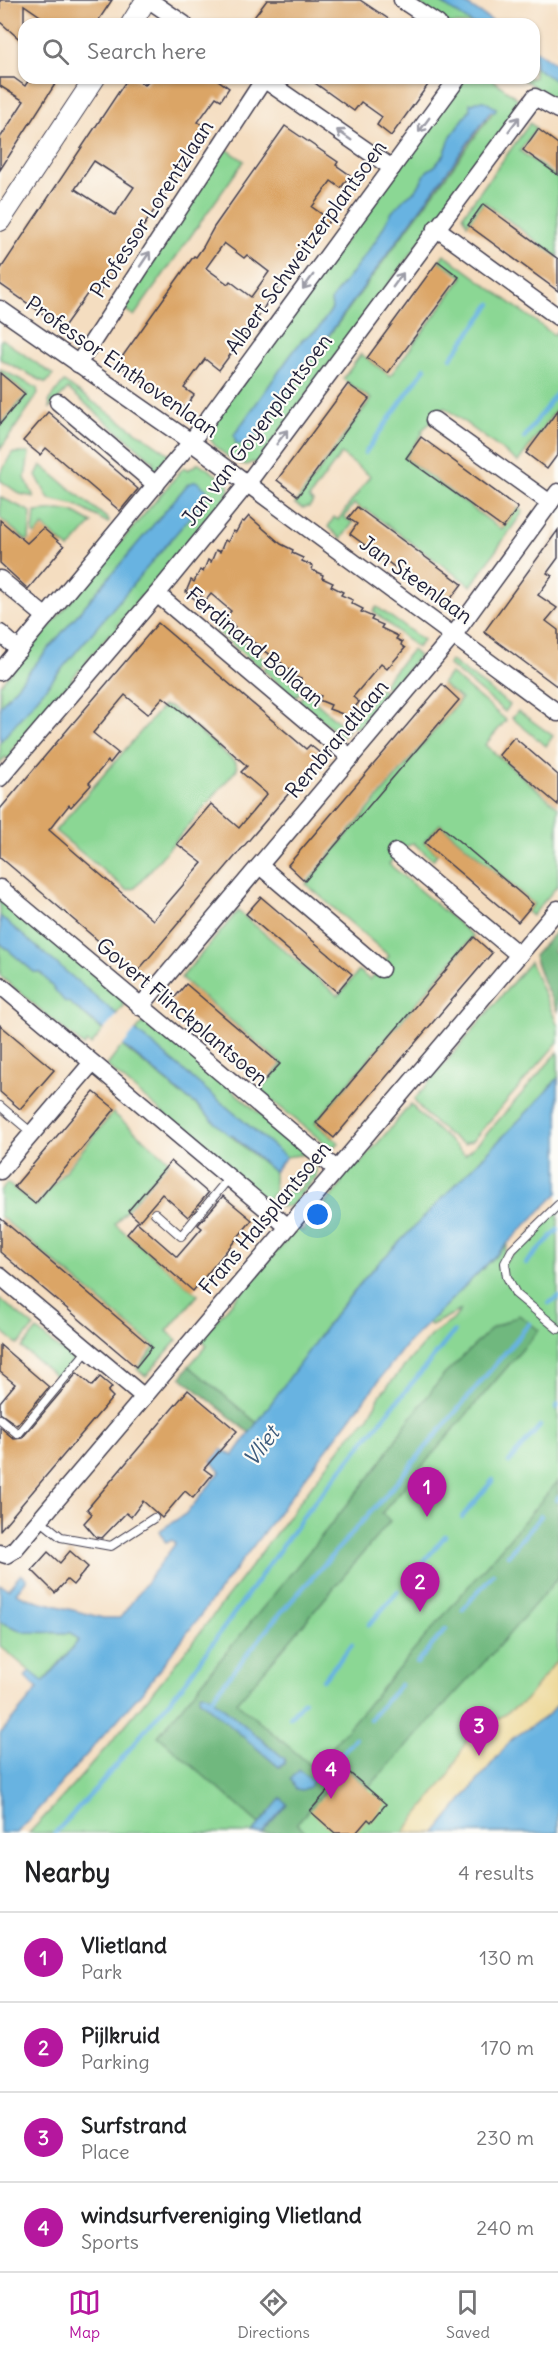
<!DOCTYPE html>
<html lang="en">
<head>
<meta charset="utf-8">
<style>
  :root { --surface:#fff; --page:#f2f2f2; --text:#202124; --muted:#757577; --line:#e0e0e0; --accent:#b5179e }
  body { margin:0; font-family:Delius,sans-serif; background:var(--page); color:var(--text) }
  .you { position:absolute; left:318px; top:1215px; width:21px; height:21px; margin:-15px; border:4px solid #fff; border-radius:50%; background:#1a73e8; box-shadow:0 0 0 9px #1a73e833 }
  .badge { display:grid; place-items:center; width:39px; height:39px; border-radius:50%; background:var(--accent); color:#fff; font-size:20px; font-weight:700 }
  .pin { position:absolute; translate:-50% -50px; filter:drop-shadow(0 2px 3px #0008) }
  .pin::after { content:''; position:absolute; top:32px; width:21px; height:18px; background:inherit; clip-path:polygon(0 0,100% 0,50% 100%) }
  .list { margin:0; padding:0; list-style:none }
  h2 { display:flex; justify-content:space-between; align-items:center; height:78px; margin:0; padding:0 24px; font-size:26px }
  h2 small { font-size:20px; font-weight:400; color:var(--muted) }
  .list li { display:grid; grid-template-columns:39px 1fr auto; gap:18px; align-items:center; box-sizing:border-box; height:90px; padding:0 24px; border-top:2px solid var(--line) }
  .list b { display:block; font-size:22px; white-space:nowrap }
  .list p { margin:0; font-size:20px; white-space:nowrap; color:var(--muted) }
  .list em { font-size:20px; font-style:normal; color:var(--muted) }
  .icon { flex:none; width:33px; height:33px; fill:none; stroke:currentColor; stroke-width:2; stroke-linecap:round; stroke-linejoin:round }
  .map { position:relative; flex:none; width:558px; height:1833px; overflow:hidden }
  .search { position:absolute; background:var(--surface); box-shadow:0 2px 4px #0004; left:18px; right:18px; top:18px; height:66px; display:flex; align-items:center; gap:15px; box-sizing:border-box; padding:0 21px; border-radius:18px; color:var(--muted); font-size:22px }
  .sheet { height:438px; background:var(--surface) }
  nav { display:flex; justify-content:space-around; align-items:center; box-sizing:border-box; height:84px; border-top:2px solid var(--line); background:var(--surface); font-size:16px; color:var(--muted) }
  nav a { display:grid; justify-items:center; gap:3px }
  nav .on { color:var(--accent) }
  .map>svg:first-child { display:block }
  .green { fill:#8bd794; stroke:#567c68; stroke-width:1.5; fill-rule:evenodd }
  .forest { fill:#70b87e; stroke:#496d5c; stroke-width:1.5; fill-rule:evenodd }
  .sand { fill:#eeda9e; stroke:#887e6c; stroke-width:1.5 }
  .water { fill:#68b3e1; stroke:#456a8e; stroke-width:1.5 }
  .pier { fill:#f4ddc0 }
  .lines { fill:none; stroke-linecap:round; stroke-linejoin:round }
  .stream { stroke:#68b3e1; stroke-width:4.5 }
  .building { fill:#dba566; fill-rule:evenodd }
  .service-casing { stroke:#423e4f; stroke-width:10 }
  .minor-casing { stroke:#423e4f; stroke-width:19 }
  .tertiary-casing { stroke:#423e4f; stroke-width:22 }
  .service { stroke:#fff; stroke-width:8 }
  .minor { stroke:#fff; stroke-width:16 }
  .tertiary { stroke:#fff; stroke-width:20 }
  .oneway { stroke:#9c9ca7 }
  .labels { text-anchor:middle; stroke-width:4.5; stroke-linejoin:round; paint-order:stroke }
  .street-label { font-size:21px; fill:#22223b; stroke:#fdfcf7 }
  .water-label { font-size:22px; font-style:italic; fill:#3e5c7d; stroke:#fdfcf7 }
</style>
</head>
<body>
<div class="map">
<svg width="558" height="1833" viewBox="0 0 558 1833">
  <rect width="100%" height="100%" fill="#fdfcf7"/>
  <filter id="ink" filterUnits="userSpaceOnUse"><feTurbulence type="fractalNoise" baseFrequency=".0167" numOctaves="2"/><feDisplacementMap in="SourceGraphic" scale="12" xChannelSelector="R" yChannelSelector="G"/><feConvolveMatrix kernelMatrix="1 2 1 2 8 2 1 2 1" color-interpolation-filters="sRGB"/></filter>
  <filter id="wash" filterUnits="userSpaceOnUse"><feTurbulence type="fractalNoise" baseFrequency=".008" numOctaves="4" result="noise"/><feDisplacementMap in="SourceGraphic" scale="24" xChannelSelector="R" yChannelSelector="G"/><feGaussianBlur stdDeviation="1.35" result="paint"/><feColorMatrix in="noise" values="0 0 0 0 0 0 0 0 0 0 0 0 0 0 0 0 0 1.4 0 .05"/><feComposite in="paint" operator="in"/></filter>
  <g filter="url(#wash)">
    <rect width="100%" height="100%" fill="#f4ddc0"/>
    <g class="green">
      <polygon points="413,0 437,0 473,24 449,24"/>
      <polygon points="534,66 558,83 558,102 521,78 534,78"/>
      <path d="M465,78H490L518,99L513,107L517,110L256,464L253,462L247,465C236,464 211,447 209,435L211,432L207,429ZM496,108L254,438L247,445L236,444L234,435L290,356L303,339L317,330L332,309L331,300L375,242L405,198L417,189L427,171L435,166L444,155L451,136L470,110Z"/>
      <polygon points="530,123 536,128 520,151 558,178 558,257 484,202 467,224 463,215"/>
      <polygon points="225,148 244,161 134,316 123,308"/>
      <polygon points="444,254 554,335 558,330 558,407 518,462 444,407 437,417 421,431 423,433 405,458 502,530 518,508 523,512 471,586 365,509 363,510 354,504 344,517 353,523 341,539 328,527 334,517 338,520 370,476 341,454 309,498 313,502 309,507 302,508 295,504 371,399 343,379 361,354 390,376 463,277 439,261"/>
      <polygon points="2,339 53,375 46,383 0,359 0,342"/>
      <polygon points="0,369 37,388 38,394 0,450 0,426 27,394 0,372"/>
      <polygon points="64,382 169,454 152,474 147,472 154,462 68,389 50,408 49,400"/>
      <polygon points="12,453 29,453 25,478 34,497 20,494 0,480 0,474"/>
      <polygon points="199,463 228,483 229,491 226,496 229,500 213,519 209,516 200,527 204,530 196,539 192,536 183,547 187,550 179,559 175,556 166,567 170,570 162,580 158,577 149,588 153,591 146,599 142,596 132,607 136,610 130,618 126,615 117,626 121,629 114,636 110,633 101,644 105,648 99,654 95,651 86,662 90,666 84,672 80,669 71,680 75,684 69,690 65,687 56,698 60,701 54,708 50,705 41,716 44,719 39,725 35,722 26,733 30,737 24,743 20,740 11,751 15,754 10,760 5,757 0,764 0,742 205,499 188,484 0,706 0,685 184,467 188,470"/>
      <polygon points="41,465 109,520 108,523 76,505 49,499 36,475"/>
      <polygon points="0,497 31,512 29,539 27,541 0,518"/>
      <polygon points="59,510 73,512 92,523 69,549 43,526 36,535 33,533 35,512"/>
      <polygon points="377,607 423,640 417,648 373,611"/>
      <polygon points="221,622 265,660 259,667 215,630"/>
      <polygon points="412,650 419,656 390,690 383,684"/>
      <polygon points="450,660 510,705 505,712 448,664"/>
      <polygon points="269,663 302,690 295,698 263,670"/>
      <polygon points="450,673 506,720 485,745 558,807 558,885 532,916 527,912 534,904 440,824 424,842 437,854 433,860 413,843 402,849 389,864 473,936 315,1123 339,1143 331,1148 260,1091 282,1064 181,978 238,911 338,996 359,971 370,980 389,956 306,884 461,699 442,684"/>
      <polygon points="380,688 387,694 359,727 351,727 349,725"/>
      <polygon points="305,693 348,730 342,737 299,701"/>
      <polygon points="163,706 171,707 236,763 237,769 135,888 127,890 55,831"/>
      <polygon points="518,711 553,736 546,746 512,718"/>
      <polygon points="0,892 125,998 122,1003 124,1006 116,1014 0,916"/>
      <polygon points="0,943 34,972 40,972 70,1003 103,1031 91,1045 87,1042 84,1046 0,976"/>
      <path d="M530,962L558,1026V1042L472,1141L464,1144C446,1135 426,1117 414,1100Z"/>
      <polygon points="150,1020 307,1154 286,1157 136,1031 143,1022 147,1024"/>
      <path d="M122,1046C140,1061 159,1074 175,1090C181,1096 191,1099 197,1106C221,1129 248,1150 274,1172V1192L267,1201L107,1066Z"/>
      <polygon points="558,1052 558,1078 534,1105 369,1273 333,1317 258,1424 189,1366 207,1345 201,1338 297,1228 302,1231 342,1184 338,1180 353,1161 359,1165 411,1104 417,1112 465,1155 483,1138"/>
      <polygon points="113,1113 169,1160 115,1224 198,1295 167,1331 177,1340 146,1376 137,1369 155,1347 0,1216 0,1191 7,1183 36,1206"/>
      <polygon points="307,1159 316,1169 316,1177 291,1206 280,1207 278,1205 284,1198 280,1194 281,1192 297,1191 308,1178"/>
      <path d="M558,1208V1833H29C148,1709 247,1570 351,1434L369,1417L381,1394L431,1335L453,1320L461,1310L431,1325L428,1322L508,1244L501,1266Z"/>
      <polygon points="0,1299 34,1327 18,1345 0,1329"/>
      <polygon points="37,1330 61,1351 63,1349 76,1359 59,1379 22,1348"/>
      <polygon points="0,1622 25,1632 71,1633 79,1640 43,1682 0,1646"/>
    </g>
    <g class="forest">
      <polygon points="558,929 558,944 553,951 558,955 558,1013 544,984 534,956"/>
      <path d="M519,1315L539,1330L382,1513L390,1521L237,1703L314,1768L558,1481V1578L490,1656L368,1788L344,1766L328,1784L329,1787L297,1823L307,1833H262L286,1804L282,1799L259,1824L158,1736L377,1468L406,1424L443,1376L492,1328ZM208,1695L285,1759L284,1764L279,1767L199,1699Z"/>
      <polygon points="189,1366 258,1424 251,1434 181,1377"/>
    </g>
    <polygon class="sand" points="558,1659 558,1704 548,1715 512,1739 435,1833 403,1833 449,1775 468,1738 525,1701"/>
    <g class="water">
      <polygon points="437,0 460,0 497,24 473,24"/>
      <polygon points="534,49 558,66 558,83 534,66"/>
      <polygon points="476,101 484,101 496,108 495,112 491,111 254,438 247,445 236,444 234,435 290,356 303,339 317,330 332,309 331,300 375,242 392,212 405,198 417,189 427,171 435,166 444,155 451,136 470,110 470,103 473,104"/>
      <polygon points="196,481 207,490 205,499 0,742 0,706 188,484"/>
      <path d="M0,916L286,1157L274,1172L233,1136L229,1135C218,1126 208,1116 198,1106C190,1098 178,1094 172,1085L70,1003L65,1002L40,972H34L0,943Z"/>
      <polygon points="558,1078 558,1193 405,1346 143,1691 17,1833 0,1833 0,1734 38,1689 25,1677 30,1671 44,1682 79,1640 71,1633 25,1632 0,1622 0,1585 8,1589 21,1574 27,1579 16,1593 27,1598 103,1618 120,1618 175,1544 172,1540 166,1543 159,1531 187,1513 220,1472 211,1461 221,1449 233,1456 333,1317 369,1273 534,1105"/>
      <polygon points="202,1693 208,1695 285,1759 284,1764 279,1767 199,1699 200,1694"/>
      <polygon points="558,1704 558,1833 435,1833 512,1739 548,1715"/>
      <polygon points="299,1770 313,1781 310,1787 302,1790 296,1789 291,1779"/>
      <polygon points="281,1798 287,1804 262,1833 252,1833"/>
    </g>
    <polygon class="pier" points="119,1013 137,1028 120,1049 101,1033"/>
    <g class="lines">
      <g class="stream">
        <polyline points="451,358 491,304"/>
        <polyline points="524,438 558,391"/>
        <polyline points="365,453 425,368"/>
        <polyline points="526,1263 558,1230"/>
        <polyline points="549,1303 558,1297"/>
        <polyline points="556,1408 558,1405"/>
        <polyline points="509,1462 540,1426"/>
        <polyline points="556,1500 558,1497"/>
        <polyline points="462,1517 493,1480"/>
        <polyline points="508,1555 541,1516"/>
        <polyline points="416,1571 445,1536"/>
        <polyline points="463,1609 493,1574"/>
        <polyline points="369,1625 398,1591"/>
        <polyline points="417,1663 446,1629"/>
        <polyline points="323,1680 352,1645"/>
        <polyline points="212,1698 277,1617 386,1495 529,1324"/>
        <polyline points="290,1717 304,1701"/>
        <polyline points="370,1719 400,1685"/>
        <polyline points="341,1755 355,1738"/>
        <polyline points="55,1833 97,1788 182,1686 308,1510 454,1332"/>
      </g>
    </g>
    <g id="blocks">
      <g class="building">
        <polygon points="0,0 112,0 96,24 52,24 24,5 24,43 0,22"/>
        <polygon points="267,0 360,0 396,24 249,24"/>
        <polygon points="0,78 14,78 25,86 30,78 59,78 0,170 0,138 24,101 0,86"/>
        <path d="M128,78H134L145,85L150,78H215L229,88L221,100L216,97L198,122L208,129L98,295L90,290L63,328L0,284V270ZM94,161L134,187L115,215L75,189Z"/>
        <polygon points="308,78 433,78 391,136 377,125 382,117 361,102 354,111"/>
        <path d="M285,126L338,162L336,165L350,175L341,188L331,181L312,207L330,220L288,277L272,294L261,313L219,370L205,359L184,388L194,395L185,408L171,398L169,401L117,364L188,264L194,256L196,257L203,247L214,227ZM224,243L244,258L247,255L269,272L251,297L230,281L228,284L206,268Z"/>
        <polygon points="538,129 558,144 558,175 523,150"/>
        <polygon points="483,204 558,259 558,291 468,225"/>
        <polygon points="438,261 459,277 388,373 367,358"/>
        <polygon points="0,373 25,394 0,424"/>
        <polygon points="348,384 369,399 298,496 277,480"/>
        <polygon points="558,410 558,454 547,469 526,453"/>
        <polygon points="48,412 138,489 120,511 46,448 40,455 23,441"/>
        <polygon points="421,437 518,508 503,528 406,458"/>
        <polygon points="357,507 462,584 446,605 350,534 357,524 348,518"/>
        <polygon points="249,516 281,544 293,550 292,553 303,558 302,561 313,566 312,570 323,575 322,578 333,583 331,586 343,592 341,595 353,600 351,603 363,609 361,612 373,617 371,620 383,625 381,628 398,636 396,639 402,642 401,645 405,648 387,669 381,664 353,697 359,702 348,716 329,709 331,705 319,700 321,696 309,692 311,688 299,683 301,679 290,675 292,671 280,666 282,663 270,658 271,655 260,649 261,646 250,641 251,638 233,629 235,627 226,617 231,611 211,594 206,600 201,596 197,601 186,592 191,580 194,582 200,570 203,572 208,560 211,562 216,550 220,552 225,540 228,542 233,531 236,532 242,521 244,522"/>
        <polygon points="0,520 27,543 43,528 64,546 28,589 0,563"/>
        <polygon points="558,530 558,558 547,573 552,576 538,595 557,608 546,621 558,630 558,687 484,632"/>
        <path d="M158,623L306,749L310,745L320,753L316,757L318,759L136,973L0,857V809ZM125,695L148,714L163,697L188,716L189,715L247,766L241,772L267,794L239,828L211,804L177,844L202,863L153,920L49,830L69,805L71,807L91,785L89,783L108,761L110,763L118,753L93,733Z"/>
        <polygon points="442,684 459,700 305,881 288,865"/>
        <polygon points="514,737 558,775 558,805 499,755"/>
        <polygon points="440,825 533,904 518,922 425,843"/>
        <polygon points="261,897 352,974 337,992 246,914"/>
        <polygon points="474,937 492,953 334,1138 316,1123"/>
        <polygon points="186,984 280,1064 264,1081 171,1002"/>
        <polygon points="0,1025 54,1070 20,1109 0,1092"/>
        <polygon points="94,1092 115,1109 35,1204 14,1187"/>
        <polygon points="171,1161 208,1193 188,1217 162,1194 139,1221 128,1211"/>
        <polygon points="223,1196 252,1220 193,1291 127,1234 137,1222 177,1257 202,1228 198,1225"/>
        <polygon points="0,1218 152,1347 136,1367 0,1252"/>
        <polygon points="0,1345 49,1387 17,1425 0,1413 0,1402 15,1384 0,1372"/>
        <polygon points="77,1373 92,1386 100,1377 112,1387 108,1392 113,1397 0,1530 0,1427 14,1439 22,1438"/>
        <polygon points="188,1390 237,1431 204,1469 212,1475 193,1498 185,1491 162,1518 143,1501 131,1517 126,1513 102,1538 96,1537 84,1523 92,1514 87,1509"/>
        <polygon points="70,1551 88,1567 73,1585 67,1580 55,1593 32,1570 48,1552 60,1563"/>
        <polygon points="344,1768 386,1804 371,1822 368,1819 356,1833 335,1833 310,1811 331,1787 329,1785"/>
      </g>
    </g>
  </g>
  <g filter="url(#ink)">
    <use href="#blocks" fill-opacity="0" stroke="#423e4f" stroke-width="1.5"/>
    <g class="lines">
      <g class="service-casing">
        <g id="service">
          <polyline points="0,1106 32,1133"/>
          <polyline points="558,1205 512,1250 505,1263 507,1277 516,1294 558,1329"/>
          <polyline points="155,1213 181,1236 229,1178"/>
          <polyline points="0,1419 18,1434 88,1350"/>
          <polyline points="40,1520 61,1537 111,1546 154,1518"/>
        </g>
      </g>
      <g class="minor-casing">
        <g id="minor">
          <polyline points="149,0 184,24"/>
          <polyline points="402,0 438,24"/>
          <polyline points="262,78 392,168"/>
          <polyline points="436,228 558,317"/>
          <polyline points="0,309 191,442 558,713"/>
          <polyline points="78,364 264,79"/>
          <polyline points="58,402 156,485"/>
          <polyline points="434,420 550,503"/>
          <polyline points="0,579 46,617"/>
          <polyline points="157,594 351,758"/>
          <polyline points="0,633 19,650"/>
          <polyline points="0,672 191,442 458,78"/>
          <polyline points="0,778 157,594 247,484 535,97 558,110"/>
          <polyline points="396,852 519,955"/>
          <polyline points="260,866 381,969"/>
          <polyline points="0,888 336,1169"/>
          <polyline points="0,985 288,1227"/>
          <polyline points="140,1007 453,636 558,492"/>
          <polyline points="0,1171 91,1064"/>
          <polyline points="0,1276 144,1397"/>
          <polyline points="0,1553 6,1555 14,1550 558,909"/>
        </g>
      </g>
      <g class="tertiary-casing">
        <g id="tertiary">
          <polyline points="131,24 146,0"/>
          <polyline points="0,221 95,78"/>
        </g>
      </g>
      <use href="#service" class="service"/>
      <use href="#minor" class="minor"/>
      <use href="#tertiary" class="tertiary"/>
    </g>
    <defs><path id="oneway-shaft" d="M-6 0H5M1.5-3L5.5 0L1.5 3" fill="none" stroke-width="1.6" stroke-linecap="round" stroke-linejoin="round" transform="scale(1.5)"/></defs>
    <g class="oneway">
      <use href="#oneway-shaft" transform="translate(514 124) rotate(-53)"/>
      <use href="#oneway-shaft" transform="translate(424 125) rotate(126)"/>
      <use href="#oneway-shaft" transform="translate(344 135) rotate(-145)"/>
      <use href="#oneway-shaft" transform="translate(145 259) rotate(-56)"/>
      <use href="#oneway-shaft" transform="translate(398 280) rotate(-54)"/>
      <use href="#oneway-shaft" transform="translate(308 282) rotate(126)"/>
      <use href="#oneway-shaft" transform="translate(282 437) rotate(-53)"/>
    </g>
  </g>
  <g class="labels">
    <g class="street-label">
      <text transform="translate(152 209) rotate(-57)" y="7">Professor Lorentzlaan</text>
      <text transform="translate(306 247) rotate(-54)" y="7">Albert Schweitzerplantsoen</text>
      <text transform="translate(122 367) rotate(35)" y="7">Professor Einthovenlaan</text>
      <text transform="translate(257 430) rotate(-53)" y="7">Jan van Goyenplantsoen</text>
      <text transform="translate(416 580) rotate(36)" y="7">Jan Steenlaan</text>
      <text transform="translate(255 647) rotate(40)" y="7">Ferdinand Bollaan</text>
      <text transform="translate(337 739) rotate(-50)" y="7">Rembrandtlaan</text>
      <text transform="translate(182 1012) rotate(40)" y="7">Govert Flinckplantsoen</text>
      <text transform="translate(265 1218) rotate(-50)" y="7">Frans Halsplantsoen</text>
    </g>
    <g class="water-label">
      <text transform="translate(261 1446) rotate(-53)" y="8">Vliet</text>
    </g>
  </g>
</svg>
<div class="you"></div>
<div class="pin badge" style="left:427px;top:1517px">1</div>
<div class="pin badge" style="left:420px;top:1612px">2</div>
<div class="pin badge" style="left:479px;top:1756px">3</div>
<div class="pin badge" style="left:331px;top:1799px">4</div>
<div class="search"><svg class="icon" aria-label="search" viewBox="0 0 24 24"><circle cx="10" cy="10" r="6"/><path d="M15 15l6 6"/></svg>Search here</div>
</div>
<section class="sheet">
<h2>Nearby<small>4 results</small></h2>
<ul class="list">
<li><span class="badge">1</span><div><b>Vlietland</b><p>Park</p></div><em>130 m</em></li>
<li><span class="badge">2</span><div><b>Pijlkruid</b><p>Parking</p></div><em>170 m</em></li>
<li><span class="badge">3</span><div><b>Surfstrand</b><p>Place</p></div><em>230 m</em></li>
<li><span class="badge">4</span><div><b>windsurfvereniging Vlietland</b><p>Sports</p></div><em>240 m</em></li>
</ul>
</section>
<nav>
<a class="on"><svg class="icon" aria-label="map" viewBox="0 0 24 24"><path d="M3 6l6-2 6 2 6-2v14l-6 2-6-2-6 2zM9 4v14M15 6v14"/></svg>Map</a>
<a><svg class="icon" aria-label="directions" viewBox="0 0 24 24"><path d="M12 3l9 9-9 9-9-9zM9 14v-3h6M13 9l2 2-2 2"/></svg>Directions</a>
<a><svg class="icon" aria-label="saved" viewBox="0 0 24 24"><path d="M7 4h10v16l-5-4-5 4z"/></svg>Saved</a>
</nav>
</body>
</html>
